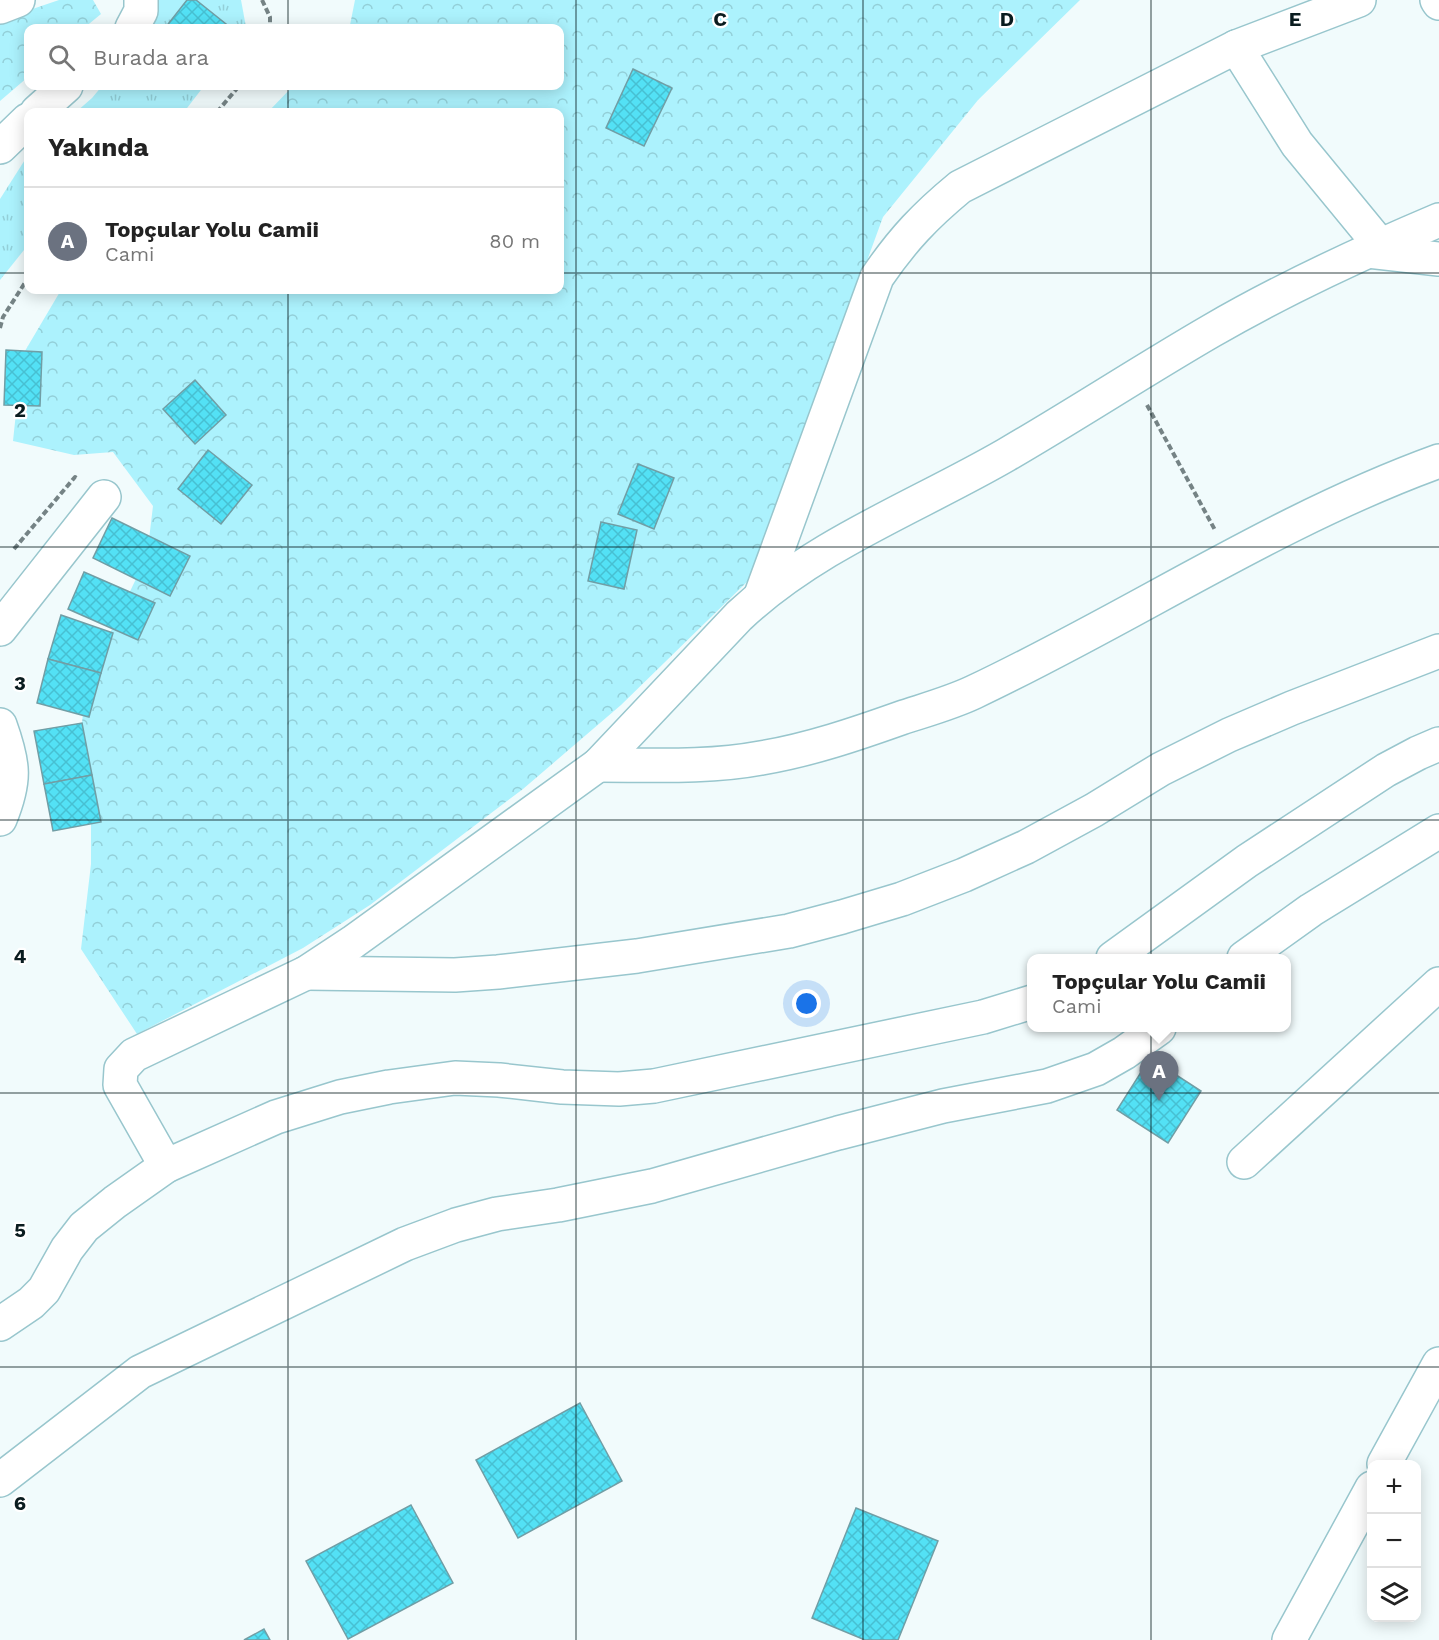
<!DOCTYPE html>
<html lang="tr">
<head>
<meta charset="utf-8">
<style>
  :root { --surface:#fff; --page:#f2f2f2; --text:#222; --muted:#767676; --line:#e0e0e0; --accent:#7c3aed }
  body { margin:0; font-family:"Work Sans",sans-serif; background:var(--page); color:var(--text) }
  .controls { position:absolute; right:18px; bottom:18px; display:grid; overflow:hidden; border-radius:12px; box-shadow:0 3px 15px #0003 }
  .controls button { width:54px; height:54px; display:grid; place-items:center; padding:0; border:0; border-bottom:2px solid var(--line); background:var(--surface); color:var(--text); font:30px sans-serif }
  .you { position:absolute; left:807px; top:1004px; width:21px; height:21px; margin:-15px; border:4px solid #fff; border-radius:50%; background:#1a73e8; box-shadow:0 0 0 9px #1a73e833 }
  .badge { display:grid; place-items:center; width:39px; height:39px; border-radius:50%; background:var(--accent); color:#fff; font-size:20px; font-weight:700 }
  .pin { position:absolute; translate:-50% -50px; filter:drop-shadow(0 2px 3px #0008) }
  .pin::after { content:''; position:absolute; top:32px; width:21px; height:18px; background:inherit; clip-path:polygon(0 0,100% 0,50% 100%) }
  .popup { position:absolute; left:1027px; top:954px; width:264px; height:78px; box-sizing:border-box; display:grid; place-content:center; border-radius:12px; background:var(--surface); filter:drop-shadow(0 2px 4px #0005); font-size:20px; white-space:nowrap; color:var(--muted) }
  .popup b { font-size:22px; color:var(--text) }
  .popup::after { content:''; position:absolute; left:50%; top:100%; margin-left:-12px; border:12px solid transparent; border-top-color:var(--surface) }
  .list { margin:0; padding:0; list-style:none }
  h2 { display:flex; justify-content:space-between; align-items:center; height:78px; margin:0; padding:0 24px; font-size:26px }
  h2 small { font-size:20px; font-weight:400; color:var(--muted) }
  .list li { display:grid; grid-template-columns:39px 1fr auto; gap:18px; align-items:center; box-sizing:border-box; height:108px; padding:0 24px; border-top:2px solid var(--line) }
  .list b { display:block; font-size:22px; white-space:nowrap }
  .list p { margin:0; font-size:20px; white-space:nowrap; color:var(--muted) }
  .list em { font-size:20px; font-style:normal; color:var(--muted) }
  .icon { flex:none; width:33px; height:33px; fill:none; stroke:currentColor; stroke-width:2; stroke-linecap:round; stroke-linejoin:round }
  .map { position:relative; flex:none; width:1439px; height:1640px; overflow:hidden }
  .search { position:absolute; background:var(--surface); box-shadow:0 3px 15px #0003; left:24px; top:24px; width:540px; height:66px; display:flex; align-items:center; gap:15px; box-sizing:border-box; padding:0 21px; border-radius:12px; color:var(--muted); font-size:22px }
  .panel { position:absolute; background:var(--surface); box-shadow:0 3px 15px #0003; left:24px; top:108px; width:540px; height:186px; border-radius:12px }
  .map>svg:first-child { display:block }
  .grass { fill:url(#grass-tufts) }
  .forest { fill:url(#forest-crowns) }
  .building { fill:url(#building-cross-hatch); stroke:#719ea5; stroke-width:1.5 }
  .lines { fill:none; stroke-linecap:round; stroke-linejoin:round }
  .street-casing { stroke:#98c6cd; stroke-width:36 }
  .secondary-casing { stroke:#98c6cd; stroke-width:36 }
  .path { stroke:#758385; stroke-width:4; stroke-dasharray:6 3; stroke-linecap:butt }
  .street { stroke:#fff; stroke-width:33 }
  .secondary { stroke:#fff; stroke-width:33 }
  .grid { fill:none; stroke:#0a1c1f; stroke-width:1.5; stroke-opacity:0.55 }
  .grid-label { font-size:20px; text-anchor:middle; font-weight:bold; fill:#0a1c1f; stroke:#fff; stroke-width:4.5; stroke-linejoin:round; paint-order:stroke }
</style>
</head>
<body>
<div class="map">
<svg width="1439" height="1640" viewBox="0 0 1439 1640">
  <defs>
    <pattern id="grass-tufts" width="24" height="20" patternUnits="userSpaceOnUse" patternTransform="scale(1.5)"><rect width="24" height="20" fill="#acf2fd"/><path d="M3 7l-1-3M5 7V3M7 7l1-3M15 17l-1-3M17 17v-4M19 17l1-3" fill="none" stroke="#93cfd8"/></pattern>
    <pattern id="forest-crowns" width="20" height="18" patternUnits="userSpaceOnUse" patternTransform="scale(1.5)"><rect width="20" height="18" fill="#acf2fd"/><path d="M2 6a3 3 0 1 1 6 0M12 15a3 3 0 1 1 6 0" fill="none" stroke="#93cfd8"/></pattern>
    <pattern id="building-cross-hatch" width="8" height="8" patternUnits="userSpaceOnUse" patternTransform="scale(1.5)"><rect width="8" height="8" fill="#53e1f5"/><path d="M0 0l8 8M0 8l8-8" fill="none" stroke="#47c0d2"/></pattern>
  </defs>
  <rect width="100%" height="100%" fill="#f1fbfc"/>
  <g class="grass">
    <polygon points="157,0 241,0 246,27 145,28"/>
    <polygon points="102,86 204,86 184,112 76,112 92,98"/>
    <polygon points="28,155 28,245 0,280 0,199"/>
  </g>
  <g class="forest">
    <polygon points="59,0 93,0 101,14 84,28 28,28 28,77 0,101 0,20"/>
    <polygon points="355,0 1080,0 978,100 883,217 751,578 621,705 523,789 370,905 303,948 137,1034 81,949 91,864 91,815 82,723 86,683 147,556 153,506 113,452 74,455 13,441 22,356 61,290 560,290 560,112 268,112 293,86 560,86 560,28 347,28 350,25"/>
  </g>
  <g class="building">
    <polygon points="187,0 196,0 231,28 165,28"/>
    <polygon points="633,69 672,88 644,146 606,128"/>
    <polygon points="6,350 42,352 40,406 4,405"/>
    <polygon points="195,380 226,415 195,444 163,409"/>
    <polygon points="208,450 252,485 221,524 178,489"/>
    <polygon points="638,464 674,478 654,529 618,514"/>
    <polygon points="112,518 190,556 170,596 93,558"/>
    <polygon points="601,522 637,530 624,589 588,581"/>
    <polygon points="84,572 155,603 138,640 68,609"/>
    <polygon points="61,615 113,633 101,673 48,659"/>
    <polygon points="48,659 101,673 89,717 37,703"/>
    <polygon points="82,723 92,775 44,784 34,731"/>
    <polygon points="92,775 101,822 53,831 44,784"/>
    <polygon points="1150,1058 1201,1091 1168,1143 1117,1110"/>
    <polygon points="580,1403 622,1481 518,1538 476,1460"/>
    <polygon points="411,1505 453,1583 348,1639 306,1561"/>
    <polygon points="856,1508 938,1541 898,1640 865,1640 812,1618"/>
    <polygon points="264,1629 270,1640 244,1640"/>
  </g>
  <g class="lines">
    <g class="street-casing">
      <g id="street">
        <polyline points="1359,0 1236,47 1297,144 1380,245"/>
        <polyline points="1437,0 1439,3"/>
        <polyline points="1368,251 1439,259"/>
        <path d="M761,595L877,277C903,239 925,216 960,187L1236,47"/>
        <polyline points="0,629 104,497"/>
        <path d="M0,725C14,764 16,780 0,819"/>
        <path d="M598,765C652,765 708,768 761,758C809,750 856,734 901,718C925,710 951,703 974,692C1131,618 1276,520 1439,461"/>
        <polyline points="1113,958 1247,861 1386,770 1418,753 1439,744"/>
        <polyline points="306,973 455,975 498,972 637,956 789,931 842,917 902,899 964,875 1026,847 1094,810 1161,769 1229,735 1292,708 1439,651"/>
        <polyline points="1244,1162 1439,984"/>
        <path d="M166,1166L120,1085L121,1069L134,1055L306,973L353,942L598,765L739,616C816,544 916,507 1006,455C1075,415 1142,371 1211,331C1285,288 1361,253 1439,220"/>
        <polyline points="0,1324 31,1303 44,1290 67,1249 84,1227 115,1202 166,1166 276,1117 340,1097 389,1087 455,1078 499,1080 562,1087 619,1089 654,1086 983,1017 1032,1002"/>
        <polyline points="1384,1464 1439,1364"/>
        <polyline points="1289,1640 1372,1488"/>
      </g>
    </g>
    <g class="secondary-casing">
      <g id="secondary">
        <polyline points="0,7 18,0"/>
        <polyline points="132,28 141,11 141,0"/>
        <polyline points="37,112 66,86"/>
        <polyline points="0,147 28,120"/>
        <polyline points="1244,958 1311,910 1439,831"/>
        <polyline points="0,1480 140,1372 405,1244 456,1225 497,1214 558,1205 652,1186 838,1133 943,1106 1047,1086 1096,1069 1124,1053 1159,1028"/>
      </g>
    </g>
    <g class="path">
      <polyline points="262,0 270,17 270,28"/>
      <polyline points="217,112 239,86"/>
      <polyline points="0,328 3,317 28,278"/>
      <polyline points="1147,405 1215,530"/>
      <polyline points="14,549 75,477 78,479"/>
    </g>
    <use href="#street" class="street"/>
    <use href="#secondary" class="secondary"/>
  </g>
  <path class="grid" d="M288,0V28M576,0V1640M863,0V1640M1151,0V1640M288,86V112M0,273H28M560,273H1439M288,290V1640M0,547H1439M0,820H1439M0,1093H1439M0,1367H1439"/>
  <g class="grid-label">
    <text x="720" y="26">C</text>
    <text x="1007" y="26">D</text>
    <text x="1295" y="26">E</text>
    <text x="20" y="417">2</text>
    <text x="20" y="690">3</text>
    <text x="20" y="963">4</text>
    <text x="20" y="1237">5</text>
    <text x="20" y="1510">6</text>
  </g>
</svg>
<div class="controls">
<button>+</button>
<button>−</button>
<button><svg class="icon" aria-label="layers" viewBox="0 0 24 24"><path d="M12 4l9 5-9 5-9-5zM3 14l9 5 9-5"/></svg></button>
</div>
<div class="you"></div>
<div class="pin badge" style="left:1159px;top:1101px;background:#6b7280">A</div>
<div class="popup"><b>Topçular Yolu Camii</b>Cami</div>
<div class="search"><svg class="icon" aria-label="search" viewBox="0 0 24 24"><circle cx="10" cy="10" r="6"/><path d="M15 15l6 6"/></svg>Burada ara</div>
<section class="panel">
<h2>Yakında<small></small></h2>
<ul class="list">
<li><span class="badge" style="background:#6b7280">A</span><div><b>Topçular Yolu Camii</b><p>Cami</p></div><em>80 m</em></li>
</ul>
</section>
</div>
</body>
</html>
